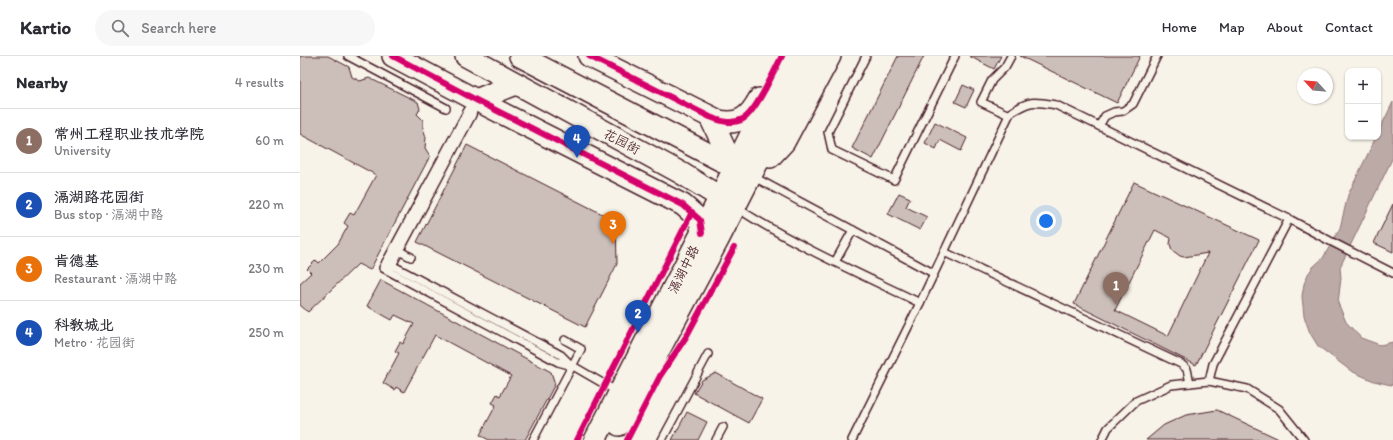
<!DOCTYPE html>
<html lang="en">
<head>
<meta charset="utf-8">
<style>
  :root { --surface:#fff; --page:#f7f7f7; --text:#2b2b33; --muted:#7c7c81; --line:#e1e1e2; --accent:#d1495b }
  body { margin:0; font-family:Itim,"LXGW WenKai TC",sans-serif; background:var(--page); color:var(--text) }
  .controls { position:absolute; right:12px; top:12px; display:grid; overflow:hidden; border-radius:8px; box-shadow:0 1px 3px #0004 }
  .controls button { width:36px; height:36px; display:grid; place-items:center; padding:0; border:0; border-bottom:1px solid var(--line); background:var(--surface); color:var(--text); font:20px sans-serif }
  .compass { position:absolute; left:997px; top:12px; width:36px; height:36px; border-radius:50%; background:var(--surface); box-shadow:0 1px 3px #0004; rotate:296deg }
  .you { position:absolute; left:746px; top:165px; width:14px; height:14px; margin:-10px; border:3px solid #fff; border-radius:50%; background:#1a73e8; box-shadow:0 0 0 6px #1a73e833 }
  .badge { display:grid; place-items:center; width:26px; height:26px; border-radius:50%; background:var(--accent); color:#fff; font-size:13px; font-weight:700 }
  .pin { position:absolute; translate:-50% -33px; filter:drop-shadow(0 1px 2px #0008) }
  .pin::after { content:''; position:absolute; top:21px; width:14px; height:12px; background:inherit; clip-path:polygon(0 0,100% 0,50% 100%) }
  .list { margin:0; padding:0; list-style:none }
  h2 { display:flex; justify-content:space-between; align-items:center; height:52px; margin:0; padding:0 16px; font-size:17px }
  h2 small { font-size:13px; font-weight:400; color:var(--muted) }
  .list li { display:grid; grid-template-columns:26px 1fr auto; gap:12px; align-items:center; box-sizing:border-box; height:64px; padding:0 16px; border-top:1px solid var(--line) }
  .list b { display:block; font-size:15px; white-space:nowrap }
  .list p { margin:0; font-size:13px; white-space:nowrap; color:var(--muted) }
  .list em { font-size:13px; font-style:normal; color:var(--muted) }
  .icon { flex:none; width:22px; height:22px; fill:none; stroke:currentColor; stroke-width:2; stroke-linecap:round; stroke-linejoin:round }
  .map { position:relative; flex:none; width:1093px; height:384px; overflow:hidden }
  header { display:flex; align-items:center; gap:24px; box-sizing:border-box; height:56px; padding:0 20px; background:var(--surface); border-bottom:1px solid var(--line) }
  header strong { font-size:19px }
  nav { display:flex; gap:22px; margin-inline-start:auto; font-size:14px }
  .search { width:280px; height:36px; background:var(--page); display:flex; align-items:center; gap:10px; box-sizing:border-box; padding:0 14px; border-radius:22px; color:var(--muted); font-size:15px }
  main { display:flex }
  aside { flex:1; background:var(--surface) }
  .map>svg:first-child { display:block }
  .water { fill:#bcaaa7; stroke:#8e7275 }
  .building { fill:#ccbfb9; stroke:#4a1f2b; fill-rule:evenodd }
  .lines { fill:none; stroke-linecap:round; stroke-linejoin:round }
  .lane-casing { stroke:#4a1f2b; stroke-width:10 }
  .secondary-casing { stroke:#4a1f2b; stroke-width:24 }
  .lane { stroke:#f7f3e8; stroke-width:7 }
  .secondary { stroke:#f7f3e8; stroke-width:21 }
  .cycleway-casing { stroke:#f7f3e8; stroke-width:8 }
  .cycleway { stroke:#d6006c; stroke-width:6 }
  .labels { text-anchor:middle; stroke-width:3; stroke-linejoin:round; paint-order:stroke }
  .street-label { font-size:13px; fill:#4a1f2b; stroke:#f7f3e8 }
</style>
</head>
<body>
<header>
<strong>Kartio</strong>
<div class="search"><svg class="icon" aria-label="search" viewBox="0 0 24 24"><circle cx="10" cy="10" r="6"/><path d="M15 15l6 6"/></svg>Search here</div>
<nav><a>Home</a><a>Map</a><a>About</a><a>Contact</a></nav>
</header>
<main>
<aside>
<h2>Nearby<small>4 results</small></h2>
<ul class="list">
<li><span class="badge" style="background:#8d6e63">1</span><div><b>常州工程职业技术学院</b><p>University</p></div><em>60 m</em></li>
<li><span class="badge" style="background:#1a4fb4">2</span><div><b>滆湖路花园街</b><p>Bus stop · 滆湖中路</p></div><em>220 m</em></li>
<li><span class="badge" style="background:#e8710a">3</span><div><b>肯德基</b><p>Restaurant · 滆湖中路</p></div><em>230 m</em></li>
<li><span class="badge" style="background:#1a4fb4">4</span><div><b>科教城北</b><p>Metro · 花园街</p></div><em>250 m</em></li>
</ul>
</aside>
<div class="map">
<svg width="1093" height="384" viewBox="0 0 1093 384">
  <rect width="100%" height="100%" fill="#f7f3e8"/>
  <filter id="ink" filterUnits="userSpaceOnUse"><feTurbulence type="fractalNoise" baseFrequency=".025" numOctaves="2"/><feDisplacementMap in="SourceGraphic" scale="8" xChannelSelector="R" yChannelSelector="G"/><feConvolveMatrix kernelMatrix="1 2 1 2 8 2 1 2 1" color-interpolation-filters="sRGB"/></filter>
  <g filter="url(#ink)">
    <polygon class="water" points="1093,46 1093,101 1040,211 1041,222 1038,247 1046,266 1061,282 1080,289 1093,286 1093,328 1091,329 1074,325 1051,315 1018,290 1010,277 1004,260 1002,240 1004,228 1008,218 1013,211 1023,202 1040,172 1048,139 1076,81 1078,81 1078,77"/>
    <g class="building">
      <polygon points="0,0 28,0 49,11 52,21 60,25 69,22 118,46 120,53 117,58 123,64 123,72 126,81 125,92 130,100 70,214 58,208 8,256 0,249 0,227 11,217 7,213 16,204 19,207 38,188 48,170 44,167 50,157 54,159 76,119 0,78"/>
      <polygon points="598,0 624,0 573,103 552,92"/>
      <polygon points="669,0 701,0 694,13"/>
      <polygon points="720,0 840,0 817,47"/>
      <polygon points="663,29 674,34 666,51 655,46"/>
      <polygon points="635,66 667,82 661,95 640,84 636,93 625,87"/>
      <polygon points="167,89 316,165 317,208 285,271 117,186"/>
      <path d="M834,126L959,184L896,309L774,248ZM855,174L871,182L870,188L872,194L880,200L884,201L908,197L868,280L815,254Z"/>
      <polygon points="599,137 610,142 606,151 627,161 620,174 588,158"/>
      <polygon points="1093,148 1093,196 1074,187"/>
      <polygon points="81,224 251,316 255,328 225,384 189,384 180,379 196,349 192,347 197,338 200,340 211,320 135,279 104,336 96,331 95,334 83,327 99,297 95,295 100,286 103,288 114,268 95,259 92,264 67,250"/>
      <polygon points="416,317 462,343 449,367 394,337 402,324"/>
      <polygon points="917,354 981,384 846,384 864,369 886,359"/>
      <polygon points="387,356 407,366 398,384 372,384"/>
    </g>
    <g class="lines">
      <g class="lane-casing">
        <g id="lane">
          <polyline points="48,0 146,52"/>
          <polyline points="566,0 528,76 532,94 594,124 655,0"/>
          <polyline points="174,45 167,56 83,212 258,306 273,310 318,336"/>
          <polyline points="709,59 681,46 692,24 705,11 711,0"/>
          <polyline points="799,70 805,60 814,56 823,55 833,48 857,0"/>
          <polyline points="452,120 633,217"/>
          <path d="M437,152C494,189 558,217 620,247"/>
          <polyline points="97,194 111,201"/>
          <polyline points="644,196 881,308 887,313 890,327"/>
          <polyline points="86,206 261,299 272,310"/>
          <polyline points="535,206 553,174"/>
          <polyline points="90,213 172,59 175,48"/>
          <polyline points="909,325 913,308 989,163"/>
          <polyline points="233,384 281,293 265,284"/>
          <polyline points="362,384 408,298"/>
          <polyline points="416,384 423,371"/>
          <path d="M552,384L620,247L710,57C730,44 733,45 756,49L989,163L1030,185L1093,217"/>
          <polyline points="802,384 808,372 836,345 871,329 909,325 947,333 979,353 1004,384"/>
        </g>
      </g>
      <g class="secondary-casing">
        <g id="secondary">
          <polyline points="93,0 176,44 383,149 400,164 402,177"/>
          <polyline points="166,0 381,117 431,148"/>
          <polyline points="220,0 447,118"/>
          <path d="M289,0L419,65C440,69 449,61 459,43"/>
          <polyline points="176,44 216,28"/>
          <polyline points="410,61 434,112"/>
          <polyline points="470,101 484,86 530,0"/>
          <polyline points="319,369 418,184 512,0"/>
          <polyline points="295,384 420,141 455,70 487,17 496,0"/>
        </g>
      </g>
      <use href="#lane" class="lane"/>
      <use href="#secondary" class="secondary"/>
      <g class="cycleway-casing">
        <g id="cycleway">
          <polyline points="93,0 176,44 383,149 400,164 402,177"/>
          <path d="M289,0L410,61C420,65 432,69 443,63C456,56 474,15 482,0"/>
          <polyline points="277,384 392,156"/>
          <polyline points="327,384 360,320 386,281 434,192"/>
        </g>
      </g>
      <use href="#cycleway" class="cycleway"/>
    </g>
  </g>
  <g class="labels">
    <g class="street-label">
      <text transform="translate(322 85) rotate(28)" y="5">花园街</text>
      <text transform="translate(383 213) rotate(-63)" y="5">滆湖中路</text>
    </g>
  </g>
</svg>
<div class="controls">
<button>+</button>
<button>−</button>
</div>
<svg class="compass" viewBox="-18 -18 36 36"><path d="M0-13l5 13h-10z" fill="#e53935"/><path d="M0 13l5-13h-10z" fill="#7c7c81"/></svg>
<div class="you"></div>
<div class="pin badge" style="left:816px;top:249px;background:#8d6e63">1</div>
<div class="pin badge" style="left:338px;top:277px;background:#1a4fb4">2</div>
<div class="pin badge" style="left:313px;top:188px;background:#e8710a">3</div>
<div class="pin badge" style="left:277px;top:102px;background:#1a4fb4">4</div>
</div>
</main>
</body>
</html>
